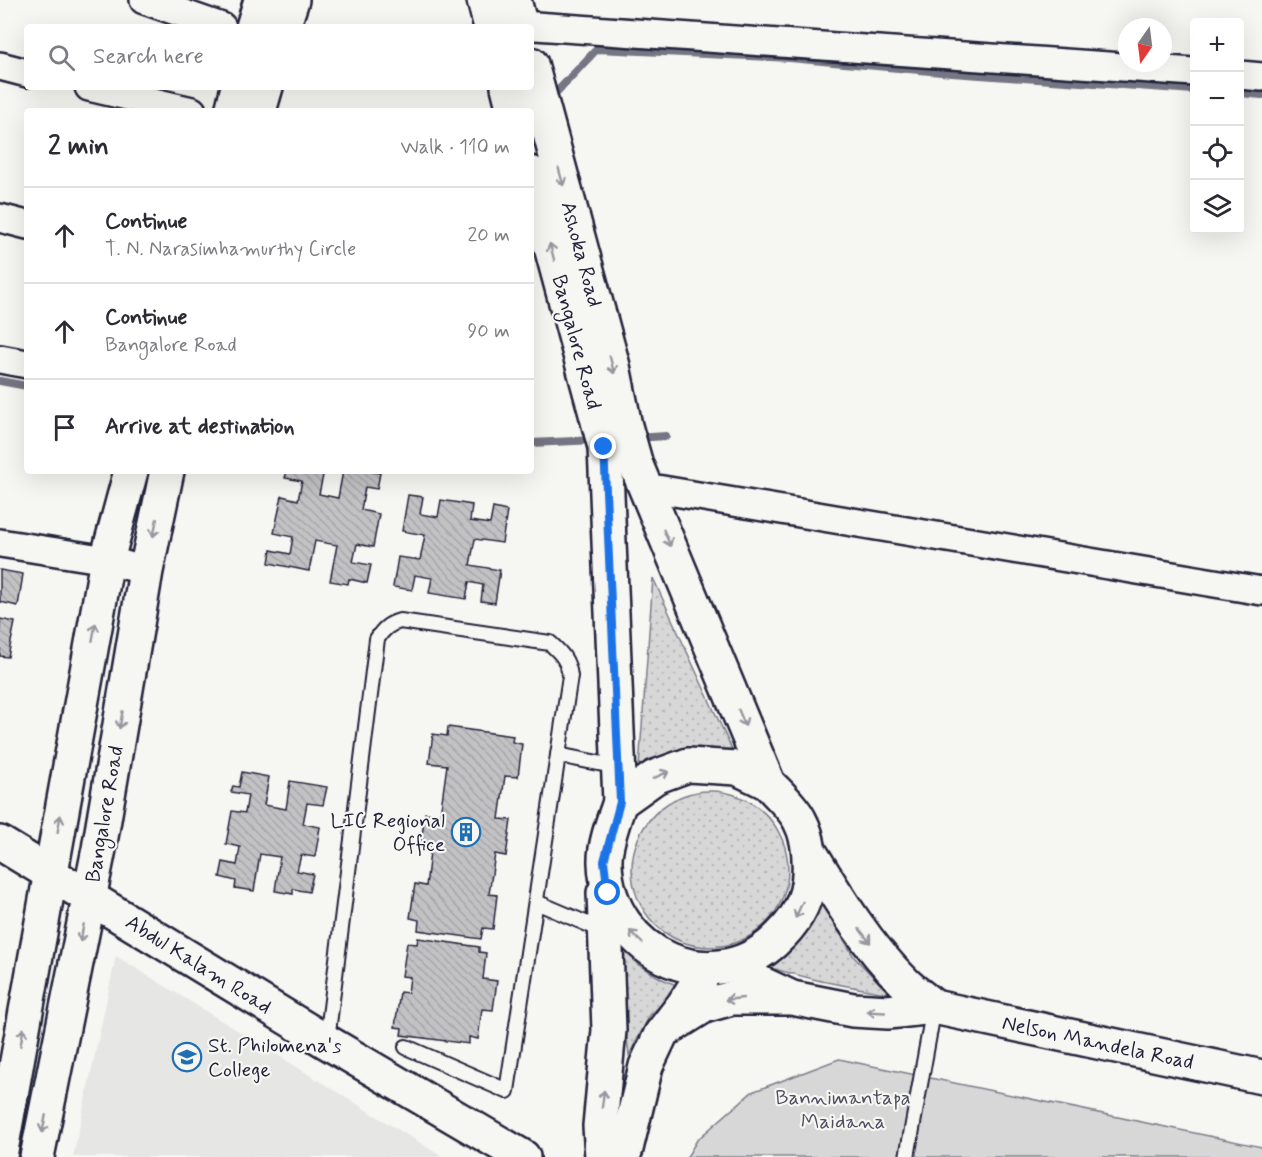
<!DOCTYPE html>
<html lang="en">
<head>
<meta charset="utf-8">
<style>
  :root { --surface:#fff; --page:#f2f2f3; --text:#2b2b33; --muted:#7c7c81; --line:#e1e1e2 }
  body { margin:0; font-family:Mynerve,sans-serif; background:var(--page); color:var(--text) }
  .controls { position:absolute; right:18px; top:18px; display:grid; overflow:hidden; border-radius:6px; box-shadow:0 6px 24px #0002 }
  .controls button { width:54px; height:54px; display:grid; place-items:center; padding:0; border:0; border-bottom:2px solid var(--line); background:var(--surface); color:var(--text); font:30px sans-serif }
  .compass { position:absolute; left:1118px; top:18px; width:54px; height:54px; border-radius:50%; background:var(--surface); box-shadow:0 6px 24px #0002; rotate:194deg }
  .stop { position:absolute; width:18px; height:18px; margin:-14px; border:4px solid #1a73e8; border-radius:50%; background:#fff }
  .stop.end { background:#1a73e8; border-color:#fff; box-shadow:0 2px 6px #0008 }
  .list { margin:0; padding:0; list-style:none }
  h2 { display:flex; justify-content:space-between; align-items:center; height:78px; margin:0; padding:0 24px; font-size:26px }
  h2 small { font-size:20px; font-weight:400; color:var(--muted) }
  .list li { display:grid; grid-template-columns:39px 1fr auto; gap:18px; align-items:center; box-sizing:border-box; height:96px; padding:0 24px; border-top:2px solid var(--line) }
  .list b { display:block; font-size:22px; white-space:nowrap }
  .list p { margin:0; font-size:20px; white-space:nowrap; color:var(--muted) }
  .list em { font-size:20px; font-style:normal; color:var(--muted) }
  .icon { flex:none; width:33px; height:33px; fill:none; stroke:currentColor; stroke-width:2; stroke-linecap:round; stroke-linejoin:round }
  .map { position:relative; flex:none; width:1262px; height:1157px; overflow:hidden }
  .search { position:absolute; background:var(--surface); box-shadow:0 6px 24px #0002; left:24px; top:24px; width:510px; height:66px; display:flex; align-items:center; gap:15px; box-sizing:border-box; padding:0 21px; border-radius:6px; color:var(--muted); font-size:22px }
  .panel { position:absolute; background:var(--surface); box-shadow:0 6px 24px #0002; left:24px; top:108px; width:510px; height:366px; border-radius:6px }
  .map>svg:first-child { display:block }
  .built { fill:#e6e6e4 }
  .grass { fill:url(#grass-dots); stroke:#7c7c89; stroke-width:1.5 }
  .park { fill:#d7d7d7; stroke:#7c7c89; stroke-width:1.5 }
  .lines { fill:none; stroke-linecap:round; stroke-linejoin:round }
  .stream { stroke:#757583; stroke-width:8 }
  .building { fill:url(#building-back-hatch); stroke:#22223b; stroke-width:1.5 }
  .service-casing { stroke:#22223b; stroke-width:18 }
  .minor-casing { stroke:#22223b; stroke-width:32 }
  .tertiary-casing { stroke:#22223b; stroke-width:38 }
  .primary-casing { stroke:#22223b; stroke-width:38 }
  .service { stroke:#f6f6f2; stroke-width:14 }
  .minor { stroke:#f6f6f2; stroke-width:27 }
  .tertiary { stroke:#f6f6f2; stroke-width:33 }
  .primary { stroke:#f6f6f2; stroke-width:33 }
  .oneway { stroke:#9797a0 }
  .route { stroke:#1a73e8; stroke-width:8 }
  .labels { text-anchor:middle; stroke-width:4.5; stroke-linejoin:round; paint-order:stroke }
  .street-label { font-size:21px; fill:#22223b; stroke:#f6f6f2 }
  .poi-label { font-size:21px; fill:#22223b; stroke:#f6f6f2; text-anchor:end }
  .park-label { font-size:21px; fill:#4f4f62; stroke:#f6f6f2 }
</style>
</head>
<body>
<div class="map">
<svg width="1262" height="1157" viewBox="0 0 1262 1157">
  <defs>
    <pattern id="grass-dots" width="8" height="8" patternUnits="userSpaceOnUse" patternTransform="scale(1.5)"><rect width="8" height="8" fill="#d7d7d7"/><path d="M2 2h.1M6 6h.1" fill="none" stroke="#b8b8b9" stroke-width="1.8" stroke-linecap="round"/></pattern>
    <pattern id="building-back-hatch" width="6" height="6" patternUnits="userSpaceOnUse" patternTransform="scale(1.5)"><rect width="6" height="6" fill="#c2c2c4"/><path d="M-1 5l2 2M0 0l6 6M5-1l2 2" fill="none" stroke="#a6a6a9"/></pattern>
  </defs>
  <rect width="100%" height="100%" fill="#f6f6f2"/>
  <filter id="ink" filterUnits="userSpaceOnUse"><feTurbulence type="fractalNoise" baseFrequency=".0167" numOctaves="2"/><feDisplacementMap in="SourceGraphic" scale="12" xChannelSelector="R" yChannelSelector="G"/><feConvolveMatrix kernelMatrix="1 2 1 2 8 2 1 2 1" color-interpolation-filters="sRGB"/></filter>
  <g filter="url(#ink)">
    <polygon class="built" points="116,956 443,1157 73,1157"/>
    <g class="grass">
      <polygon points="653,578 734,754 698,748 666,754 639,767"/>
      <circle cx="710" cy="869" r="78"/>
      <path d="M822,902L854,957L890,994L821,981L770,968C798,946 807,935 822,902Z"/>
      <polygon points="621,943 637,964 662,979 681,987 650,1015 629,1055 622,997"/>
    </g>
    <polygon class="park" points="839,1059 1262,1147 1262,1157 687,1157 697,1140 752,1092"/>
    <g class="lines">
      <g class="stream">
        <polyline points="1240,93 1262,95"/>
        <polyline points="550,99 597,49 790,58 952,73 1194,90"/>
        <polyline points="0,381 27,386"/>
        <polyline points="637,438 666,436"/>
        <polyline points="531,443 596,440"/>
      </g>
    </g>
    <g class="building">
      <polygon points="287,471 324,471 319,494 338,498 343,471 368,471 380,473 377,489 365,487 361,510 379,514 373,547 357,544 353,562 371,565 367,583 349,579 348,584 330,581 337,545 315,541 309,571 269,563 271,550 290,554 293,537 274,533 282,496 298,500 302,481 285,478"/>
      <polygon points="408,495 423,497 420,514 438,517 441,500 472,505 470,521 490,524 493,508 507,511 502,543 475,539 470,565 500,570 495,603 481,601 483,585 469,582 466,599 429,593 432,578 415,575 412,590 393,587 398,557 420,560 425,535 402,531"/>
      <polygon points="0,570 23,574 18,606 0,602"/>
      <polygon points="0,619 15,622 8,657 0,656"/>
      <polygon points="448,727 513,736 512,742 522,744 518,777 505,776 499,819 511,820 506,856 495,854 489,894 497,895 493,929 483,928 481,939 418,930 419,920 410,918 415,884 426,886 431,844 421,843 425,813 440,815 447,765 429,763 433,734 447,736"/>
      <polygon points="242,772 269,777 264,805 286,809 290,781 327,787 323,805 307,803 303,824 320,827 315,857 301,855 297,871 313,874 309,892 293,889 293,894 275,891 280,857 260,854 254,891 235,888 236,881 220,877 223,862 237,865 240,847 226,844 232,811 245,813 248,795 231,792 233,786 239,787"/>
      <polygon points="418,938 479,947 479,952 486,953 483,979 497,981 493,1010 482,1009 478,1039 469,1037 469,1044 401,1035 402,1028 395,1027 400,992 408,993 410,977 402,976 407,943 417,944"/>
    </g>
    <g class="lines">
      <g class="service-casing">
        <g id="service">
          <polyline points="558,755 618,767"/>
          <polyline points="536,902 604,931"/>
          <path d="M327,1040L377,639C383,629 389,624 400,621L550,643C561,653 568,660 570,676L507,1091L406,1047"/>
          <polyline points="907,1157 934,1007"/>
        </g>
      </g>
      <g class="minor-casing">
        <g id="minor">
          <polyline points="144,0 222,27"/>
          <polyline points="521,25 1194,72"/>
          <polyline points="0,66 27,73"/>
          <polyline points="1240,75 1262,77"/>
          <polyline points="89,87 192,111"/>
          <polyline points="0,218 27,225"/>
          <polyline points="0,359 27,364"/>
          <polyline points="645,487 1262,591"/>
          <polyline points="0,543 107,560 146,571"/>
        </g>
      </g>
      <g class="tertiary-casing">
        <polyline id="tertiary" points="0,843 327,1042 523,1157"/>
      </g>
      <g class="primary-casing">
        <g id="primary">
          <polyline points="484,0 491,27"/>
          <polyline points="514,0 521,27"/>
          <polyline points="253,27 261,0"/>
          <polyline points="283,27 292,0"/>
          <path d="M531,64L613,366L625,426L636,465L768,783C778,794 794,808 800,821C809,838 810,856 809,875C808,898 797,919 781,935C716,1004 608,956 605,863C604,845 614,819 620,802L655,777L688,765L737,768L768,783"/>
          <polyline points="508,87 514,111"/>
          <polyline points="232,111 238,87"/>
          <polyline points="259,111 266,87"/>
          <polyline points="531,173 605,447 620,802"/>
          <path d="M810,852C838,898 867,946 905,983C914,992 925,999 934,1007"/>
          <polyline points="735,964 760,983 792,998 853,1010 888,1012 934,1007 1262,1077"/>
          <polyline points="672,1026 704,1006 732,998 787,998"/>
          <polyline points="0,1156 107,560 131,471"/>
          <polyline points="37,1157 99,849 146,571 167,471"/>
          <polyline points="602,1157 600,1126 609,1030 604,893"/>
          <polyline points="622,1157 626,1149 646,1066 661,1034 684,1004 707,968"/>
        </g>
      </g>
      <use href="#service" class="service"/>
      <use href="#minor" class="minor"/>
      <use href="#tertiary" class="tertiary"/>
      <use href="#primary" class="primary"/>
    </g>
    <defs><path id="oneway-shaft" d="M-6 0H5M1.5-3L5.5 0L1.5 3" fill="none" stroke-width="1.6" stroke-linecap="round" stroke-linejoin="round" transform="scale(1.5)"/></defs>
    <g class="oneway">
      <use href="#oneway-shaft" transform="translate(561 177) rotate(75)"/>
      <use href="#oneway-shaft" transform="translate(552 252) rotate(-105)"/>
      <use href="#oneway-shaft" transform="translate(612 365) rotate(76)"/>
      <use href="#oneway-shaft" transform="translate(155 528) rotate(102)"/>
      <use href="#oneway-shaft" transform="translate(667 538) rotate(67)"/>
      <use href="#oneway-shaft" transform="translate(94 632) rotate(-80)"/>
      <use href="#oneway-shaft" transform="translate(742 718) rotate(67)"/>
      <use href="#oneway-shaft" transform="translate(121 720) rotate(100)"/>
      <use href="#oneway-shaft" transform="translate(661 775) rotate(-24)"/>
      <use href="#oneway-shaft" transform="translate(59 824) rotate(-80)"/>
      <use href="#oneway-shaft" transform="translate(799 910) rotate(114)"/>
      <use href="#oneway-shaft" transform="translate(82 933) rotate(101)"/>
      <use href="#oneway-shaft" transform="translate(865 936) rotate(52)"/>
      <use href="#oneway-shaft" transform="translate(636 937) rotate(-136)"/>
      <use href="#oneway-shaft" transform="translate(734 999) rotate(174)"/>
      <use href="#oneway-shaft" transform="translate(876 1012) rotate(-177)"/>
      <use href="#oneway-shaft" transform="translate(22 1037) rotate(-80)"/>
      <use href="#oneway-shaft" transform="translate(603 1099) rotate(-83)"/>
      <use href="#oneway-shaft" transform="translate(44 1124) rotate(101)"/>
    </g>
  </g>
  <g class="lines" filter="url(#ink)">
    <polyline class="route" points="604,447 620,802 604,861 608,893"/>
  </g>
  <defs>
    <g id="building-ring" transform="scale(1.5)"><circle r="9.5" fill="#f6f6f2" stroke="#1f6fb2" stroke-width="1.5"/><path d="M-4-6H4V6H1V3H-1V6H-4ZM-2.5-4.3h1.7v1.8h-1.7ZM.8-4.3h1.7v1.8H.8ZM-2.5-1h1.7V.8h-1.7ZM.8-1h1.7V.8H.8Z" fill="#1f6fb2"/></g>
    <g id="university-ring" transform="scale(1.5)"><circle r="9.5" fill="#f6f6f2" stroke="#1f6fb2" stroke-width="1.5"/><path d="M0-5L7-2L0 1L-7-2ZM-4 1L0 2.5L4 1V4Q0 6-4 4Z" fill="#1f6fb2"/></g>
  </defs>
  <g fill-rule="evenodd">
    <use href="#building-ring" x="466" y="832"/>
    <use href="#university-ring" x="187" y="1057"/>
  </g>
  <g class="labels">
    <g class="street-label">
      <text transform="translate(582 254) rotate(75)" y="7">Ashoka Road</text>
      <text transform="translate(577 342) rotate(75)" y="7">Bangalore Road</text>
      <text transform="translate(104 814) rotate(-80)" y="7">Bangalore Road</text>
      <text transform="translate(199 964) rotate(32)" y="7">Abdul Kalam Road</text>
      <text transform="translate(1098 1042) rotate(12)" y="7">Nelson Mandela Road</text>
    </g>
    <g class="poi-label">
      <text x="445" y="827">LIC Regional<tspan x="445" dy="24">Office</tspan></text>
      <text x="208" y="1052" text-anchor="start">St. Philomena's<tspan x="208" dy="24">College</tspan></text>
    </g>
    <g class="park-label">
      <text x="843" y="1104">Bannimantapa<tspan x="843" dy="24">Maidana</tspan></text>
    </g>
  </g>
</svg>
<div class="controls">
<button>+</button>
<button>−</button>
<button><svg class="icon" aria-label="locate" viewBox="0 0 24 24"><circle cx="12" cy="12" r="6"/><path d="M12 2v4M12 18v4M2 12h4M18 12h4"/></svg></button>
<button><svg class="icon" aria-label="layers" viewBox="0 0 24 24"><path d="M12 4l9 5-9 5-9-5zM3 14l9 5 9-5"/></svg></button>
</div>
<svg class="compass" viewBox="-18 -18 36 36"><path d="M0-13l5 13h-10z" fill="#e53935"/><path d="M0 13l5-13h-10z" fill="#7c7c81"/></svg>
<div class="stop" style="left:608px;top:893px"></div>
<div class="stop end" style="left:604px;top:447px"></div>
<div class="search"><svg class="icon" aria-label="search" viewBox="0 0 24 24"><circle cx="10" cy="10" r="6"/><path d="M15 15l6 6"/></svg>Search here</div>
<section class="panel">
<h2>2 min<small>Walk · 110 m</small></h2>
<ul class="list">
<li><svg class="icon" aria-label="ahead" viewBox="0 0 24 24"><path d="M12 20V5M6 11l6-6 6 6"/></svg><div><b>Continue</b><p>T. N. Narasimhamurthy Circle</p></div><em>20 m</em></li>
<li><svg class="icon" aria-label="ahead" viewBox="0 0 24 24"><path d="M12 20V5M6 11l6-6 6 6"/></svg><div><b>Continue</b><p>Bangalore Road</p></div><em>90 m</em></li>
<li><svg class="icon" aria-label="arrive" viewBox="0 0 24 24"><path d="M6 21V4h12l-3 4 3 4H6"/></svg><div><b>Arrive at destination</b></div></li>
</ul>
</section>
</div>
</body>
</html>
